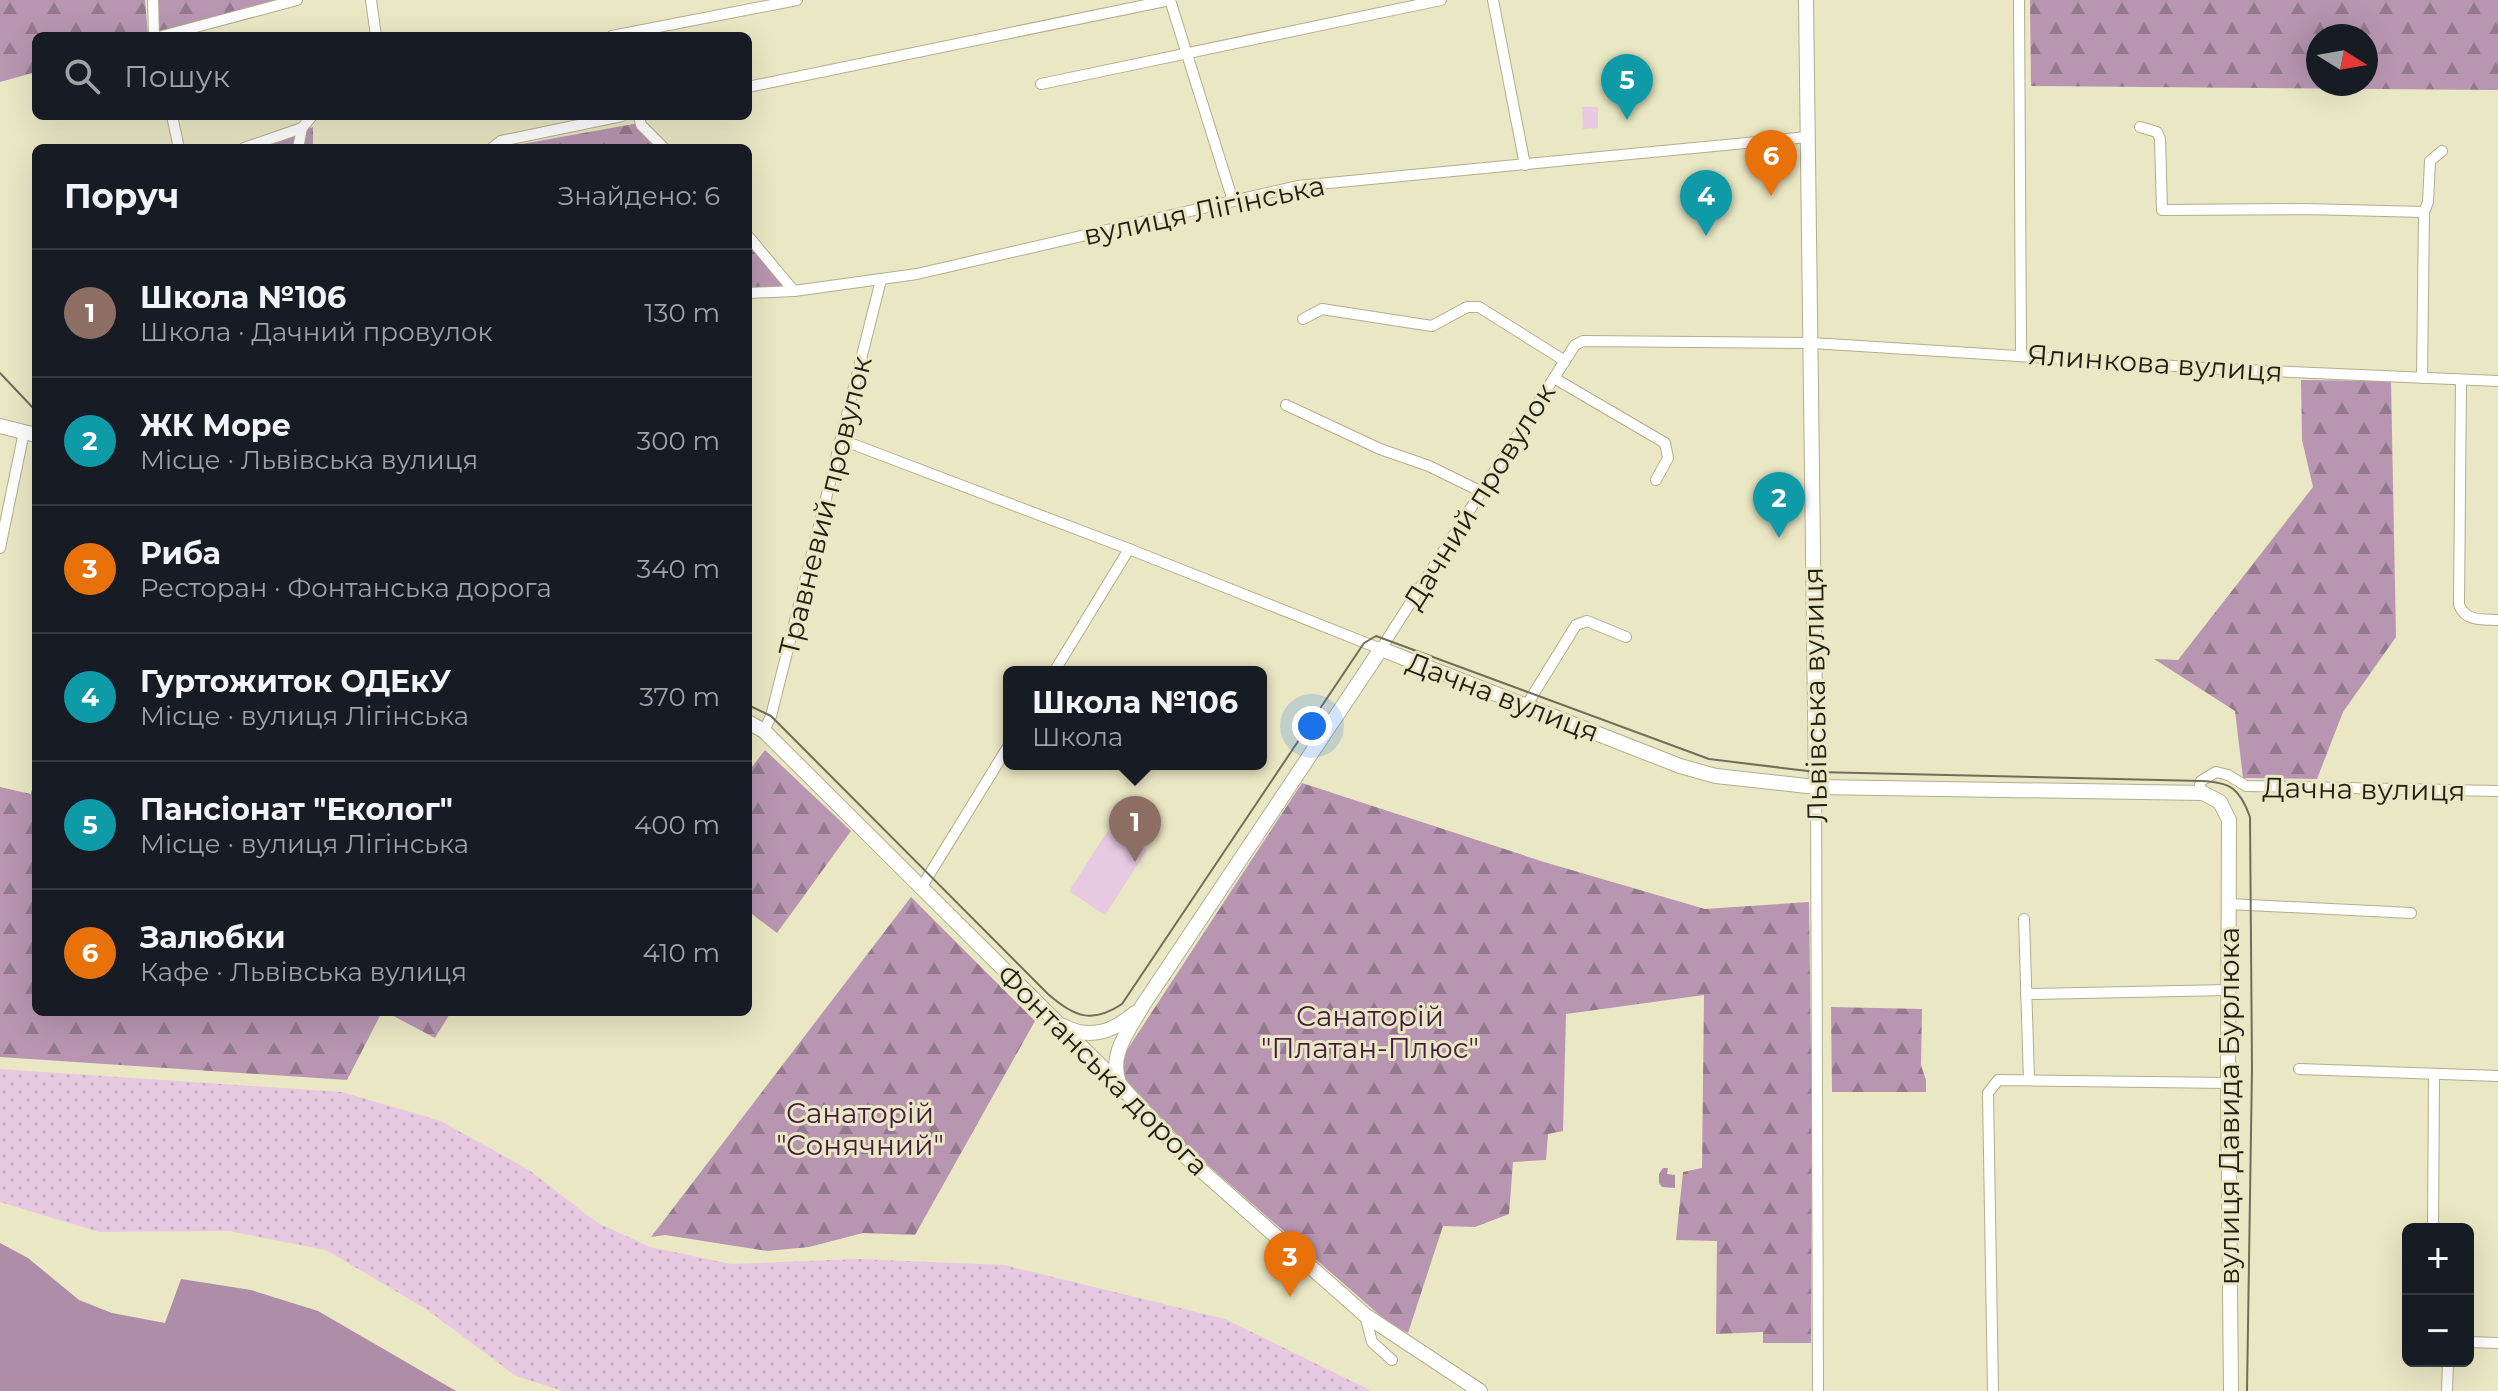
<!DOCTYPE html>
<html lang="uk">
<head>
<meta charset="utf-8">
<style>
  :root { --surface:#171b24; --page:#20242c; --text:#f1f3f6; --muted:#9ea1a6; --line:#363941; --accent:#b346a6 }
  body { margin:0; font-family:Montserrat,sans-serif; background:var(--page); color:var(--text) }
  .controls { position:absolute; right:24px; bottom:24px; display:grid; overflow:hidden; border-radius:12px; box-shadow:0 8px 32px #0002 }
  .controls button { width:72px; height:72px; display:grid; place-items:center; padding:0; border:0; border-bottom:2px solid var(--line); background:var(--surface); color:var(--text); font:40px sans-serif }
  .compass { position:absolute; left:2306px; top:24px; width:72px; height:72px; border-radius:50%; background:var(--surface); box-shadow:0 8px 32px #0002; rotate:101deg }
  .you { position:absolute; left:1312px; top:726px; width:28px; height:28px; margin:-20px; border:6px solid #fff; border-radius:50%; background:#1a73e8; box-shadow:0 0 0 12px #1a73e833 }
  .badge { display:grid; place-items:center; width:52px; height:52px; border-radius:50%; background:var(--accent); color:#fff; font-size:26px; font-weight:700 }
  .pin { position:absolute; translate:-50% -66px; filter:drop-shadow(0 2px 4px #0008) }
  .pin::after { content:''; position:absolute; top:42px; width:28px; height:24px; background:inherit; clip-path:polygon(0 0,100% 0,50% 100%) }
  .popup { position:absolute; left:1003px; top:666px; width:264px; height:104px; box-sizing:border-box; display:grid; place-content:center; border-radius:12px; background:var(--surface); filter:drop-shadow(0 2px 6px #0005); font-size:26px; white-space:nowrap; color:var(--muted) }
  .popup b { font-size:30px; color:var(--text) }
  .popup::after { content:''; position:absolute; left:50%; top:100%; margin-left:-16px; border:16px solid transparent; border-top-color:var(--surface) }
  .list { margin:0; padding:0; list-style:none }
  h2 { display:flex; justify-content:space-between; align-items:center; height:104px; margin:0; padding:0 32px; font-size:34px }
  h2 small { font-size:26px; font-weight:400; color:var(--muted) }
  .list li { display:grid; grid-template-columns:52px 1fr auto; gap:24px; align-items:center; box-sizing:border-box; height:128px; padding:0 32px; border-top:2px solid var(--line) }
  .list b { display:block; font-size:30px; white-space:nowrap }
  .list p { margin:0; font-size:26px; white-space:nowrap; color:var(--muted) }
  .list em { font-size:26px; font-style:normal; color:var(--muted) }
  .icon { flex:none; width:44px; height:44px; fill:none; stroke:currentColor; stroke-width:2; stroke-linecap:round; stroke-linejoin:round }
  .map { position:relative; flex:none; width:2498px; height:1391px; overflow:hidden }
  .search { position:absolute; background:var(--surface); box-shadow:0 8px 32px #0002; left:32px; top:32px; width:720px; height:88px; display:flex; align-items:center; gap:20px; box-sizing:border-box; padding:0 28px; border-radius:12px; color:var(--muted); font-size:30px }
  .panel { position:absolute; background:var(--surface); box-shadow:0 8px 32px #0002; left:32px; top:144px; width:720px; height:872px; border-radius:12px }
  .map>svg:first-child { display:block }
  .grass { fill:url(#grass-dots) }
  .forest { fill:url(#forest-firs); fill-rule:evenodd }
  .pitch { fill:#e8c9e2 }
  .water { fill:#ae8da8 }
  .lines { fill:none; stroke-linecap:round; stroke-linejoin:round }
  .street-casing { stroke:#b1ae8d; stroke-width:12 }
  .secondary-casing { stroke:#b1ae8d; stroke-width:16 }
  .street { stroke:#fff; stroke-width:10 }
  .secondary { stroke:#fff; stroke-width:14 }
  .tram { stroke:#706e59; stroke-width:2 }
  .labels { text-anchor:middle; stroke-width:6; stroke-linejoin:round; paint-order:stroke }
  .street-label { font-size:28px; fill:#222014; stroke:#eae7c4 }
  .park-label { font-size:28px; fill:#461b41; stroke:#eae7c4 }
</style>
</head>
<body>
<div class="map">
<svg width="2498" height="1391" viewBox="0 0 2498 1391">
  <defs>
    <pattern id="grass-dots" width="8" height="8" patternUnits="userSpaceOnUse" patternTransform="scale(2)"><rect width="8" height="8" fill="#e8c9e2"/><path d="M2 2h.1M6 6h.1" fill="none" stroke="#c7acc1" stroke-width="1.8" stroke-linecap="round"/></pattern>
    <pattern id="forest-firs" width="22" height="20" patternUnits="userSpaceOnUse" patternTransform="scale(2)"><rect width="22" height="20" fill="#b896b1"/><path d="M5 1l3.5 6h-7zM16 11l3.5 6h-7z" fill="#957a8f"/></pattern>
  </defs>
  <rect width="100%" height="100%" fill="#eae7c4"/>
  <polygon class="grass" points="0,1069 342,1092 441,1121 529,1170 596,1222 650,1247 731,1264 859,1259 1004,1265 1225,1319 1372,1391 563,1391 516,1376 426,1309 326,1250 229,1231 99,1232 0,1202"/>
  <g class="forest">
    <polygon points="0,0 145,0 148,36 36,36 36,72 0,82"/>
    <polygon points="157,0 281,0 158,33"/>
    <path d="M2030,0H2498V90L2031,86ZM2318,36H2366V84H2318Z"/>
    <polygon points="639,123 663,148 499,148"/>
    <polygon points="313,127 313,148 255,148"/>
    <polygon points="748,239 794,288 748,291"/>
    <polygon points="2301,380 2391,381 2396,637 2343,712 2317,779 2243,778 2235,711 2154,659 2178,660 2313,487 2302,440"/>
    <polygon points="765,750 851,831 777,933 748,911 748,772"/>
    <polygon points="36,771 36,1012 382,1012 347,1080 0,1057 0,787 31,794"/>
    <polygon points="1302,783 1544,862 1705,909 1809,902 1812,1131 1811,1343 1763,1343 1763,1332 1716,1334 1717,1241 1676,1240 1683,1172 1702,1168 1704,995 1566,1014 1563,1131 1548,1134 1546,1160 1513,1162 1509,1214 1475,1227 1443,1226 1408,1333 1391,1325 1194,1153 1120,1074 1123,1056"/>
    <polygon points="911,897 1035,1021 915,1235 863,1233 809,1247 767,1251 665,1235 651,1237"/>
    <polygon points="1831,1007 1922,1009 1921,1065 1926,1080 1926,1092 1832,1092"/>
    <polygon points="386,1012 451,1012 435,1038"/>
  </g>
  <g class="pitch">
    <polygon points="1582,107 1598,107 1598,128 1583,129"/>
    <polygon points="1111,826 1147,850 1105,915 1069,891"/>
  </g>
  <g class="water">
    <polygon points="1663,1168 1668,1168 1667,1174 1675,1175 1675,1188 1662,1187 1659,1183 1659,1174"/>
    <polygon points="0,1243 28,1258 79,1300 112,1313 165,1323 181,1279 251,1290 318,1311 456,1391 0,1391"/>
  </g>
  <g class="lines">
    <g class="street-casing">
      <g id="street">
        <polyline points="153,0 154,36"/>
        <polyline points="371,0 376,36"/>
        <polyline points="1170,0 1233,201"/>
        <polyline points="1493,0 1525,165"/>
        <polyline points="2019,0 2021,355"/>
        <polyline points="162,36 297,0"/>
        <polyline points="612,36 797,0"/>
        <polyline points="1041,84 1441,0"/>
        <polyline points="748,87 1170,0"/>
        <polyline points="172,116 179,148"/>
        <polyline points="639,116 641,125 664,148"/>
        <polyline points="2140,127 2157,132 2160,139 2162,210 2306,209 2424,212"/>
        <polyline points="244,148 302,128"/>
        <polyline points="298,148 302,128 312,116"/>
        <polyline points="492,148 501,141 622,116"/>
        <polyline points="748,236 794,291"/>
        <polyline points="748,293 794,291 917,274 1298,186 1808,137"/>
        <polyline points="1303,319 1322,309 1432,326 1467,307 1479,307 1565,361"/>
        <polyline points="1554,378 1665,443 1668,458 1656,480"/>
        <polyline points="2422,378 2424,212 2428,202 2430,161 2442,151"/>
        <path d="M2461,380L2459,605C2466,622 2482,619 2498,620"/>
        <polyline points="1286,405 1380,449 1429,466 1482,492"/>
        <polyline points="842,440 1129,549 1381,649 1575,345 1583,341 1812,343 2222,369 2498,381"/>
        <polyline points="0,548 24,432"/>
        <polyline points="1054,672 1129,549"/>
        <polyline points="1526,706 1576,625 1587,621 1626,637"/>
        <polyline points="764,731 771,716 881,280"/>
        <polyline points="1816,787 1818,1391"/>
        <polyline points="2198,793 2201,781 2216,772 2228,775 2246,786 2498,791"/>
        <polyline points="921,888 1009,745"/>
        <polyline points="2229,904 2411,913"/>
        <polyline points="2024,919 2029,1080"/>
        <polyline points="2026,994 2228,990"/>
        <polyline points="2299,1069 2498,1076"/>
        <polyline points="2433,1229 2434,1074"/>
        <polyline points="1365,1315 1372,1342 1392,1360"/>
        <polyline points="2468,1342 2498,1343"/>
        <polyline points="1993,1391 1988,1093 1998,1080 2228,1083"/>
        <polyline points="2447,1391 2448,1361"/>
      </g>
    </g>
    <g class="secondary-casing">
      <g id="secondary">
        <polyline points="1806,0 1816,787"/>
        <polyline points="0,426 36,435"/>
        <polyline points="748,722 764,731 1120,1085 1184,1155 1365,1315 1480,1391"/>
        <path d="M1063,1026C1090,1040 1113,1032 1135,1013"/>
        <path d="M1120,1085C1107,1056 1129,1030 1143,1005L1381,649L1680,766L1716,776L1816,787L2203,793L2220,802L2229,820L2228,1083L2231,1391"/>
      </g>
    </g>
    <use href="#street" class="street"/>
    <use href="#secondary" class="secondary"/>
    <g class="tram">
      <polyline points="0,373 36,411"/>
      <path d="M748,705L771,716L1048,994C1074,1017 1092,1024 1122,1004L1364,643L1376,636L1709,759L1816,772L2201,781C2231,782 2240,789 2250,817L2252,1068L2247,1391"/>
    </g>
  </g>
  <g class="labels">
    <g class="street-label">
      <text transform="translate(1204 210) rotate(-12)" y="10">вулиця Лігінська</text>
      <text transform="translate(2155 363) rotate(4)" y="10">Ялинкова вулиця</text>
      <text transform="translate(1479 496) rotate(-58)" y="10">Дачний провулок</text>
      <text transform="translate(825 506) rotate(-76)" y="10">Травневий провулок</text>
      <text transform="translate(1815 695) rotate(-91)" y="10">Львівська вулиця</text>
      <text transform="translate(1503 697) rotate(21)" y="10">Дачна вулиця</text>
      <text transform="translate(2364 789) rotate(1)" y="10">Дачна вулиця</text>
      <text transform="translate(1103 1070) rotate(45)" y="10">Фонтанська дорога</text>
      <text transform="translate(2229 1106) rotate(-90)" y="10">вулиця Давида Бурлюка</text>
    </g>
    <g class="park-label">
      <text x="1370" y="1026">Санаторій<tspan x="1370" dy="32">"Платан-Плюс"</tspan></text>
      <text x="860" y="1123">Санаторій<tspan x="860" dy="32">"Сонячний"</tspan></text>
    </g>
  </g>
</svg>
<div class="controls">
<button>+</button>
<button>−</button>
</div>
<svg class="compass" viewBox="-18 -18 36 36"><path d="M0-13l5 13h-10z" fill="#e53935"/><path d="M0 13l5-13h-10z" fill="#9ea1a6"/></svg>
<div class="you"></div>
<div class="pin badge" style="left:1135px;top:862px;background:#8d6e63">1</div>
<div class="popup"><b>Школа №106</b>Школа</div>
<div class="pin badge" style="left:1779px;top:538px;background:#0f9aa8">2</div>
<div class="pin badge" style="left:1290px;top:1297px;background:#e8710a">3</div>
<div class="pin badge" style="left:1706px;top:236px;background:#0f9aa8">4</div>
<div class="pin badge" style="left:1627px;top:120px;background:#0f9aa8">5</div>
<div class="pin badge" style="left:1771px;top:196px;background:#e8710a">6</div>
<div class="search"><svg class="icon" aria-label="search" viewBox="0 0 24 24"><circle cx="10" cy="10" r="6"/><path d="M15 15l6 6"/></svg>Пошук</div>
<section class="panel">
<h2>Поруч<small>Знайдено: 6</small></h2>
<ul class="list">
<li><span class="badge" style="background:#8d6e63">1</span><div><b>Школа №106</b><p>Школа · Дачний провулок</p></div><em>130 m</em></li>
<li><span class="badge" style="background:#0f9aa8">2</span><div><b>ЖК Море</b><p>Місце · Львівська вулиця</p></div><em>300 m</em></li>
<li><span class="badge" style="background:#e8710a">3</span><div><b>Риба</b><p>Ресторан · Фонтанська дорога</p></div><em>340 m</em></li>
<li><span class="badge" style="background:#0f9aa8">4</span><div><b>Гуртожиток ОДЕкУ</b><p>Місце · вулиця Лігінська</p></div><em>370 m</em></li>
<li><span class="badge" style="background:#0f9aa8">5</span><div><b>Пансіонат &quot;Еколог&quot;</b><p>Місце · вулиця Лігінська</p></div><em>400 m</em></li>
<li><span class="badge" style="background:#e8710a">6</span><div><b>Залюбки</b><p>Кафе · Львівська вулиця</p></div><em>410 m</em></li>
</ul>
</section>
</div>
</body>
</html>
